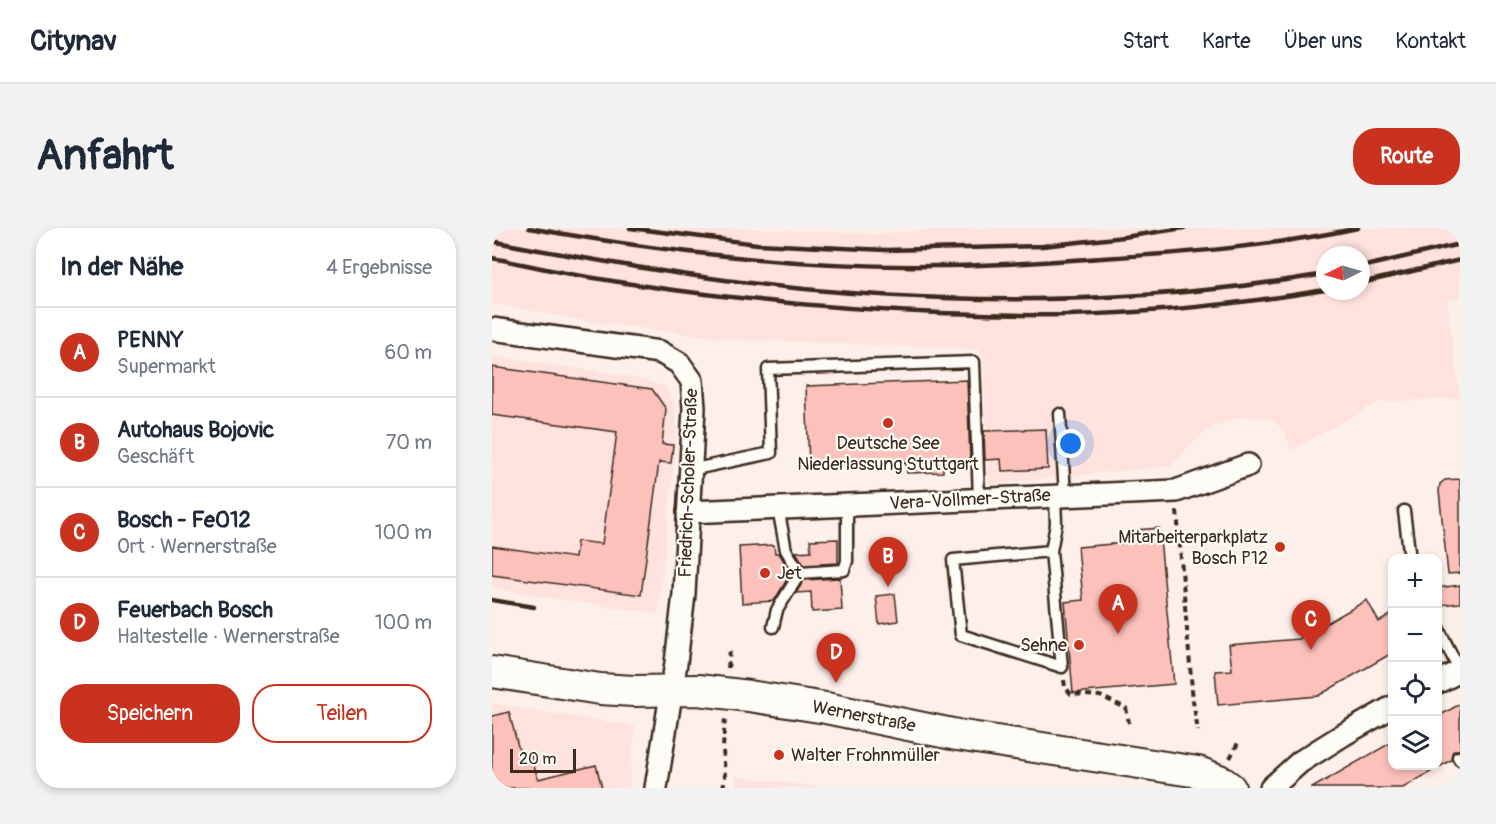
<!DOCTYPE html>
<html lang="de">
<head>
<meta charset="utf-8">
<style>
  :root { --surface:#fff; --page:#f2f2f3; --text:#1f2937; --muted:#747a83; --line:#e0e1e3; --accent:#c8321e }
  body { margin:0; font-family:Pangolin,sans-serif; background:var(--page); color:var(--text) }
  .controls { position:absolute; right:18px; bottom:18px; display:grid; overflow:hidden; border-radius:12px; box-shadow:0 3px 9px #0003 }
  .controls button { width:54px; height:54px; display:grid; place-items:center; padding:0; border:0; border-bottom:2px solid var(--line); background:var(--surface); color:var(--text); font:30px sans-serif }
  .compass { position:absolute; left:824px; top:18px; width:54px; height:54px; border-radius:50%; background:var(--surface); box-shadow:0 3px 9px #0003; rotate:265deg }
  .scale { position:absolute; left:18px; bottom:15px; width:66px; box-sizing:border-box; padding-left:6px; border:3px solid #3b2a1e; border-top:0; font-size:16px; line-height:21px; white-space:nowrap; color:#3b2a1e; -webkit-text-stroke:4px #fdfcf7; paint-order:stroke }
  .you { position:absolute; left:579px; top:216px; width:21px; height:21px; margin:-15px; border:4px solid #fff; border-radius:50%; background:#1a73e8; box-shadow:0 0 0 9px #1a73e833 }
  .badge { display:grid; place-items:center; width:39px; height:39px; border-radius:50%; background:var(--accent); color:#fff; font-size:20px; font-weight:700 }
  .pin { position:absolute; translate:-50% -50px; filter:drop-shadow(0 2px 3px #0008) }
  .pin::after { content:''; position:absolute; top:32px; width:21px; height:18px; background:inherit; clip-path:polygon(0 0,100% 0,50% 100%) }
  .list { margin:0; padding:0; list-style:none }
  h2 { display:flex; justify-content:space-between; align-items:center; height:78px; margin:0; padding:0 24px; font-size:26px }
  h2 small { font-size:20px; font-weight:400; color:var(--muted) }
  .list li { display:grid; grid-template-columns:39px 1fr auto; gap:18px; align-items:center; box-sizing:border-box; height:90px; padding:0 24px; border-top:2px solid var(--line) }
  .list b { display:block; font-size:22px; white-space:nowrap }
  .list p { margin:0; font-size:20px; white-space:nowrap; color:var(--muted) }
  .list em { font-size:20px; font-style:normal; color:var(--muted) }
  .actions { display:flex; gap:12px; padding:18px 24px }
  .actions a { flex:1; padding:14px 0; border:2px solid var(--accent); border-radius:24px; text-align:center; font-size:21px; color:var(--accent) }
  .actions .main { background:var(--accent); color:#fff }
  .icon { flex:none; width:33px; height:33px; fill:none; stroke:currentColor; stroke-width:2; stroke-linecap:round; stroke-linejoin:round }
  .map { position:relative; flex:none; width:968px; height:560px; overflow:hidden; border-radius:24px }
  header { display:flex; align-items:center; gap:36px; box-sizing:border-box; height:84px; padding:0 30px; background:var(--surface); border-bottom:2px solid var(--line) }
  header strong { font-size:28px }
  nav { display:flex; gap:33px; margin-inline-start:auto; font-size:21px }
  .intro { display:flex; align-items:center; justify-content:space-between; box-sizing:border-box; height:144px; padding:0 36px }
  h1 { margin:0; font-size:42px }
  .button { padding:15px 27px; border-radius:24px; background:var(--accent); color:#fff; font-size:21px; font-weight:700 }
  main { display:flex; gap:36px; padding:0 36px }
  aside { flex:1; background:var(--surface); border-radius:24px; box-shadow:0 3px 9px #0003 }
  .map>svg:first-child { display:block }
  .built { fill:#fde2dd; fill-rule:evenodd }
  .building { fill:#fdc1bc; stroke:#3b2a1e; stroke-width:1.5 }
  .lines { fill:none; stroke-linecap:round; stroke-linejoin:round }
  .service-casing { stroke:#3b2a1e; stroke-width:15 }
  .minor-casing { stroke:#3b2a1e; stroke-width:26 }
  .secondary-casing { stroke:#3b2a1e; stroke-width:34 }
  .path { stroke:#3b2a1e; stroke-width:4; stroke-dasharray:6 4.5; stroke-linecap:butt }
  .service { stroke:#fdfcf7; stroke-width:10 }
  .minor { stroke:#fdfcf7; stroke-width:21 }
  .secondary { stroke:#fdfcf7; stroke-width:30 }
  .rail { stroke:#3b2a1e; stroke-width:4.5 }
  .poi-dot { fill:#c8321e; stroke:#fdfcf7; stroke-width:2 }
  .labels { text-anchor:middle; stroke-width:4.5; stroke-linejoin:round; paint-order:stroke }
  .poi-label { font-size:18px; fill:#3b2a1e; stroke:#fdfcf7; text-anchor:end }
  .street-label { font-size:18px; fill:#3b2a1e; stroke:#fdfcf7 }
</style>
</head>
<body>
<header>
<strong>Citynav</strong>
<nav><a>Start</a><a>Karte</a><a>Über uns</a><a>Kontakt</a></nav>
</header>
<div class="intro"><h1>Anfahrt</h1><a class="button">Route</a></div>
<main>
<aside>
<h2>In der Nähe<small>4 Ergebnisse</small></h2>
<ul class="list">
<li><span class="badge">A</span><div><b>PENNY</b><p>Supermarkt</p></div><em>60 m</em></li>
<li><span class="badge">B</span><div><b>Autohaus Bojovic</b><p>Geschäft</p></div><em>70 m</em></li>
<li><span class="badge">C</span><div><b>Bosch - Fe012</b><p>Ort · Wernerstraße</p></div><em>100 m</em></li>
<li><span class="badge">D</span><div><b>Feuerbach Bosch</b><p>Haltestelle · Wernerstraße</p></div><em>100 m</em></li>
</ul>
<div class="actions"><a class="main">Speichern</a><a>Teilen</a></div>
</aside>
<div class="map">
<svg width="968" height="560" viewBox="0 0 968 560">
  <rect width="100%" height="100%" fill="#fdf0eb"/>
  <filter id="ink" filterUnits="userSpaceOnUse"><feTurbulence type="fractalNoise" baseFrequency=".0167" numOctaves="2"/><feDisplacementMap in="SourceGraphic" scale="12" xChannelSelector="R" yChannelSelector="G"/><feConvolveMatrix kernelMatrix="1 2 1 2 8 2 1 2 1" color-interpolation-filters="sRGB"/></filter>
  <g filter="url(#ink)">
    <g class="built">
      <path d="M0,0H247L382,6L458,0H968V69L955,73L968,170L887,174L799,222L792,202L779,191L749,188L721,199L699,216L680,238L497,256L491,128L486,121L287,113L245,112L100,94L0,76ZM833,27H869V63H833Z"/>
      <polygon points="0,128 123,146 152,152 174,159 182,173 185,203 166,386 47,368 0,359"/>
      <polygon points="0,476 143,498 137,560 0,560"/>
      <polygon points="244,548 334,560 244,560"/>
    </g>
    <g class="building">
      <polygon points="0,139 160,161 174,181 170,216 181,217 179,235 167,234 149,367 0,347 0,318 83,330 85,313 110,316 125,204 0,187"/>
      <polygon points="475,152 478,232 451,233 451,244 415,245 414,235 317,238 314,158"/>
      <polygon points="554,201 556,241 510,243 509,231 493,232 492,203"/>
      <polygon points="968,251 968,345 956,346 947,263 948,256 953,252"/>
      <polygon points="667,300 682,456 581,465 573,374 591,372 586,319 644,314 643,302"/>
      <polygon points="346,311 346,335 312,337 304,324 319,323 318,312"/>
      <polygon points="282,317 283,325 287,325 299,345 282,373 250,375 247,319"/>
      <polygon points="348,350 350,382 320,384 319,364 304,365 312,352"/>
      <polygon points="968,357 968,375 947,377 945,360"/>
      <polygon points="403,366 406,393 387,396 384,368"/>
      <polygon points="875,372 887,394 900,386 900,425 826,468 726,477 723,443 740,442 737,417 807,411"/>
      <polygon points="968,476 968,522 962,522 960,525 959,532 911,560 820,560 900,514 900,537 945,537 945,489"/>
      <polygon points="17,484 29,530 39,528 46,551 104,537 110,560 0,560 0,488"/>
    </g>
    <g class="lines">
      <g class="service-casing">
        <g id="service">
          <polyline points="568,186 573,267"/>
          <polyline points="198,242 279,225 276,141 482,134 487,271"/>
          <polyline points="286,280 294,322 308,345 352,342 355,333 355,277"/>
          <polyline points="912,283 918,331"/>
          <polyline points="559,323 461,332 469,407 570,439 559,323 564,296 563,268"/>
          <polyline points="281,399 285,382 308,345"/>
          <polyline points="946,400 968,443"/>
          <polyline points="966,529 968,532"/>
        </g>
      </g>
      <g class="minor-casing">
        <g id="minor">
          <polyline points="0,101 168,124 187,135 200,153 202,180 192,366 184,435 164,560"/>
          <polyline points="196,284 684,263 756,237"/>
          <polyline points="946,454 968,443"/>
          <polyline points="779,560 808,534 851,507 900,479"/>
        </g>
      </g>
      <g class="secondary-casing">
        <polyline id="secondary" points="0,444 108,461 142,463 206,462 257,468 334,480 465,507 706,544 727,552 738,560"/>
      </g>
      <g class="path">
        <polyline points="685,283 701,473 706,503"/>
        <polyline points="236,440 238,422"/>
        <polyline points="572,452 573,459 579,466 608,468 634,480 637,495"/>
        <polyline points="738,530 746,515"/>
        <polyline points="231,560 233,549 231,520 233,489"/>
      </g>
      <use href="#service" class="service"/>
      <use href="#minor" class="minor"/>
      <use href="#secondary" class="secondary"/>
      <g class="rail">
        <path d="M37,0C171,24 307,40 443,38C498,38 554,34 610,30C696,25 782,18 866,0"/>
        <polyline points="138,0 265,16 394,22 551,18 632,9 692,0"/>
        <path d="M0,13C32,20 65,25 98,31C340,75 590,87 833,46"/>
        <path d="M0,30C28,35 56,42 84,47C205,68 327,80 449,85C491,86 534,88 576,87C662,85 748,76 833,62"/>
        <polyline points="869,39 968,16"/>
        <polyline points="869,55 968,32"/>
        <polyline points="0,372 42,379"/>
      </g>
    </g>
  </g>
  <g class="poi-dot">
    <circle cx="396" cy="195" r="6"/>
    <circle cx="788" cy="319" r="6"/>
    <circle cx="273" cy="345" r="6"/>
    <circle cx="587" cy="417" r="6"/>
    <circle cx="287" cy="527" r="6"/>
  </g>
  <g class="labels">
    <g class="poi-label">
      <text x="396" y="221" text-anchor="middle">Deutsche See<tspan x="396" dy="21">Niederlassung Stuttgart</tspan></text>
      <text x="776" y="315">Mitarbeiterparkplatz<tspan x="776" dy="21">Bosch P12</tspan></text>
      <text x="285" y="351" text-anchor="start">Jet</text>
      <text x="575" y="423">Sehne</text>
      <text x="299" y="533" text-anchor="start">Walter Frohnmüller</text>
    </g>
    <g class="street-label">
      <text transform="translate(196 255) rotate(-88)" y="6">Friedrich-Scholer-Straße</text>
      <text transform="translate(478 271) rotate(-3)" y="6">Vera-Vollmer-Straße</text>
      <text transform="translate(372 488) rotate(11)" y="6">Wernerstraße</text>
    </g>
  </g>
</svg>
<div class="controls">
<button>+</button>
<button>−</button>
<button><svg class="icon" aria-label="locate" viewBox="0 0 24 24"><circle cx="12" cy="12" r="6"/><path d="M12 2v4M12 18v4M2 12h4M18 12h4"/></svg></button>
<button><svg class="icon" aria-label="layers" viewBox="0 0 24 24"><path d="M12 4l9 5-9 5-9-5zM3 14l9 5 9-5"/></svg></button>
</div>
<svg class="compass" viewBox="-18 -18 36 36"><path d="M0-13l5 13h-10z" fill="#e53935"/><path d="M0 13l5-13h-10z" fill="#747a83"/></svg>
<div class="scale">20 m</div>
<div class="you"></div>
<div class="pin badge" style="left:626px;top:406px">A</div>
<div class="pin badge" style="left:396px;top:359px">B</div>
<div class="pin badge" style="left:819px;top:422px">C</div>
<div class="pin badge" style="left:344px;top:455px">D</div>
</div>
</main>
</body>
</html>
